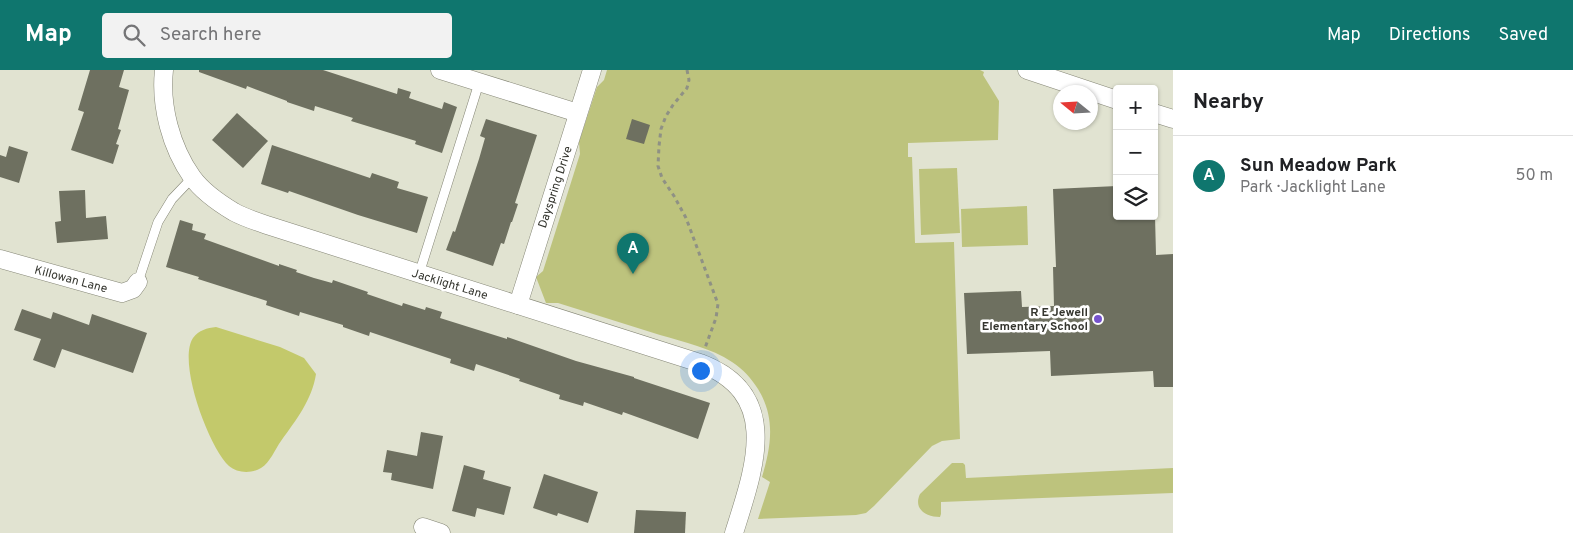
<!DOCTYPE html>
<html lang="en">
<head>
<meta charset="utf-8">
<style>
  :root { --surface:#fff; --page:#f2f2f2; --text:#202124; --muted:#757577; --line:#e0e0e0; --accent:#0f766e }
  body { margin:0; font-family:Overpass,sans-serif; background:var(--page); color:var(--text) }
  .controls { position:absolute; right:15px; top:15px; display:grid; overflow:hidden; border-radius:5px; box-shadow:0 1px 4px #0004 }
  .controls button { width:45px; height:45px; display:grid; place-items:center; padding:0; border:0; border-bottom:1px solid var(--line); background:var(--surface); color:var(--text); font:25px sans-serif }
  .compass { position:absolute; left:1053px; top:15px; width:45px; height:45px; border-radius:50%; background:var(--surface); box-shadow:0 1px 4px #0004; rotate:288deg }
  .you { position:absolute; left:700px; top:300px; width:18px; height:18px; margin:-12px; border:4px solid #fff; border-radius:50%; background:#1a73e8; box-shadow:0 0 0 8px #1a73e833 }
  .badge { display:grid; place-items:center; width:32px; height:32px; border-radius:50%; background:var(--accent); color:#fff; font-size:16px; font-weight:700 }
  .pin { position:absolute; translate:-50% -41px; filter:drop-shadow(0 1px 2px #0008) }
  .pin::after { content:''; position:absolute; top:26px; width:18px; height:15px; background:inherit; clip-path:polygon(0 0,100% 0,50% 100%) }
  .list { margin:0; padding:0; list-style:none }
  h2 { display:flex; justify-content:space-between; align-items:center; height:65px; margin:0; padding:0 20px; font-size:21px }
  h2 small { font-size:16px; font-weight:400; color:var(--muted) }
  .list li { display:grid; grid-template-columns:32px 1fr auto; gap:15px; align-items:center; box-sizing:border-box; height:80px; padding:0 20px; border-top:1px solid var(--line) }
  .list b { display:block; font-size:19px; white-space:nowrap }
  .list p { margin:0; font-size:16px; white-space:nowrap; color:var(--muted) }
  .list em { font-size:16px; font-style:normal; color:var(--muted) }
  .icon { flex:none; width:28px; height:28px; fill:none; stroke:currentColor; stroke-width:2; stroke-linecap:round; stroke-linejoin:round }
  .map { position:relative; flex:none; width:1173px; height:463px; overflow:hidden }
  header { display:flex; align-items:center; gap:30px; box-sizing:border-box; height:70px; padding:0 25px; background:var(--accent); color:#fff }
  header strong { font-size:24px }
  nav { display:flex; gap:28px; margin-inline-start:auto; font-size:18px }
  .search { width:350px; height:45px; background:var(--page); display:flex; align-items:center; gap:12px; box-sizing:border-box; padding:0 18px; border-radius:5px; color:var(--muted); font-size:19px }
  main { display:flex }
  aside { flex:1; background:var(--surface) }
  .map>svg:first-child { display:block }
  .green { fill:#bdc37d }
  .water { fill:#c3c96b }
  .building { fill:#6e7060 }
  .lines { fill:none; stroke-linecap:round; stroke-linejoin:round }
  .lane-casing { stroke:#858676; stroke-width:10 }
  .street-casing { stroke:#858676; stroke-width:19 }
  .path { stroke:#8f9184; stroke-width:3; stroke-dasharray:4 4; stroke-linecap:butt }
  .lane { stroke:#fff; stroke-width:9 }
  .street { stroke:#fff; stroke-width:18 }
  .poi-dot { fill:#7653cd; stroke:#fff; stroke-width:2 }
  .labels { text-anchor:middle; stroke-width:5; stroke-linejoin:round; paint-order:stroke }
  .street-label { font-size:12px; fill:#34352e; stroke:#fff }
  .poi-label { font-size:12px; font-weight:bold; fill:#34352e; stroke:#fff; text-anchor:end }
</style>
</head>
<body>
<header>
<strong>Map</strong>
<div class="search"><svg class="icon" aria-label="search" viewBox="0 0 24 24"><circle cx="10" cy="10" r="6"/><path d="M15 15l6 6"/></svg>Search here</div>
<nav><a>Map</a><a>Directions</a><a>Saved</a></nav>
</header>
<main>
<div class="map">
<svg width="1173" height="463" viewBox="0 0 1173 463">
  <rect width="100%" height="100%" fill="#e1e3d1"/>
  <g class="green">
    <path d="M607,0H980L984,2L983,5L999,31L998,70L908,73V87H912L915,173L954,172L960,369L942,371L932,376L874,436L866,443L856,445L758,449L770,412L762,407C771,377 776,348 758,319C751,308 743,299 732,292C711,278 684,272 660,265C626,254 592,244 558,233H546L536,207L543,201L580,84L579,72L597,17L604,10Z"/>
    <polygon points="957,98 960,163 921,165 919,99"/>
    <polygon points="1027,136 1028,175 962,177 961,139"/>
    <path d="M952,393H963L965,395L966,408L1173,398V423L941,432V444L940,447C926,447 913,439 920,424Z"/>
  </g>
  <path class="water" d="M216,257L280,277L304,288L316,304C312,330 296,350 281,371C275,379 270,393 261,398C251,404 237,403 229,396C209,378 177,292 193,268C199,260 207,258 216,257Z"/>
  <g class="building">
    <polygon points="90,0 124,0 119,17 129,20 118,59 121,60 116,74 119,75 113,94 71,80 84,42 78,40"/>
    <polygon points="199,0 323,0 397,24 398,18 411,22 409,28 442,39 444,32 457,37 442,83 415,74 416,71 351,51 353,48 315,36 314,41 287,32 287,31 247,16 246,19 199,2"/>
    <polygon points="237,43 268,71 243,98 212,70"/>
    <polygon points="486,49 537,65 515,133 518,134 512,152 511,152 504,174 501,173 493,196 446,180 453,161 455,162 479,89 485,68 480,66"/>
    <polygon points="632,49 650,55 644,74 626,69"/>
    <polygon points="272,75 370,108 372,103 399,112 397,118 428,127 417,163 358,145 289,121 288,123 261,114"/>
    <polygon points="9,76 28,82 19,113 0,107 0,85 6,87"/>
    <polygon points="1117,116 1117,146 1155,146 1156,185 1173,184 1173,317 1154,317 1153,301 1051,306 1050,281 967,284 964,223 1021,221 1022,237 1054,236 1053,197 1056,197 1053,119"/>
    <polygon points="85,120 86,148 106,146 108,169 57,173 55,152 61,151 59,121"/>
    <polygon points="180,150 193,154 192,160 206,164 204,169 279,196 279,194 297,200 296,202 314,208 332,213 333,210 368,222 367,224 402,236 403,233 425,240 426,237 442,242 440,248 507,269 507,267 576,291 634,307 634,308 710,333 698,369 623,342 622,345 584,332 583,336 559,329 560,325 519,311 520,309 476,294 474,301 450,293 451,289 370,262 369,266 343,257 343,255 300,242 299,246 266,235 267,231 198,209 199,207 166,197"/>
    <polygon points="22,239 51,249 53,242 89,255 92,244 147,263 133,303 62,279 55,298 33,290 41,269 14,260"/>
    <polygon points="421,362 443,366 433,419 391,410 392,403 383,402 387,380 417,386"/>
    <polygon points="464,395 485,401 483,409 511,417 504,445 477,438 475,447 452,441"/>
    <polygon points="544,404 598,422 588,453 558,443 557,446 533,438"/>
    <polygon points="636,440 686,442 685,463 634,463"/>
  </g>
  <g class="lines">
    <g class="lane-casing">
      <g id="lane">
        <polyline points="419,204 479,13"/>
        <polyline points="138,212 158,152 172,129 192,108"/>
      </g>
    </g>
    <g class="street-casing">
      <g id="street">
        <path d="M164,0C160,36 171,77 192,107C202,121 219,133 234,142C245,148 258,152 270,156L700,293C783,324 754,399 734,463"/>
        <polyline points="440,0 578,43"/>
        <polyline points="1027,0 1117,30"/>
        <polyline points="1154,43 1173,49"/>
        <polyline points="0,189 122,223 133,219 138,212"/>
        <polyline points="518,235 592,0"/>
        <polyline points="423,457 441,463"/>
      </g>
    </g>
    <polyline class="path" points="687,0 689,10 687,18 673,35 666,46 661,59 659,76 658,96 662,108 674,126 686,148 718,234 716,248 705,278"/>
    <use href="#lane" class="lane"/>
    <use href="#street" class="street"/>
  </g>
  <circle class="poi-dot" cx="1098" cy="249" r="5"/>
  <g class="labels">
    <g class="street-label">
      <text transform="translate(555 117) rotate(-72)" y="4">Dayspring Drive</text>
      <text transform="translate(71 209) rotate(15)" y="4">Killowan Lane</text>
      <text transform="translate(450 214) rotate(17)" y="4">Jacklight Lane</text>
    </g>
    <g class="poi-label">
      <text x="1088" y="246">R E Jewell<tspan x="1088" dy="14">Elementary School</tspan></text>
    </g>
  </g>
</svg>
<div class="controls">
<button>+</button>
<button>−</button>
<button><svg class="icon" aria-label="layers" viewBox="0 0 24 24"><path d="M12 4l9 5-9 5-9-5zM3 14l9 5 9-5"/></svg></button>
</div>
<svg class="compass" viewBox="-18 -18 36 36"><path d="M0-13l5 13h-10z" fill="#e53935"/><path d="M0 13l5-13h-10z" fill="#757577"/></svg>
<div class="you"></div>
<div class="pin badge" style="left:633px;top:204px">A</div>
</div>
<aside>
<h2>Nearby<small></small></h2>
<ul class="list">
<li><span class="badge">A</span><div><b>Sun Meadow Park</b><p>Park · Jacklight Lane</p></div><em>50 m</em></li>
</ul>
</aside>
</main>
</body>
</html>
